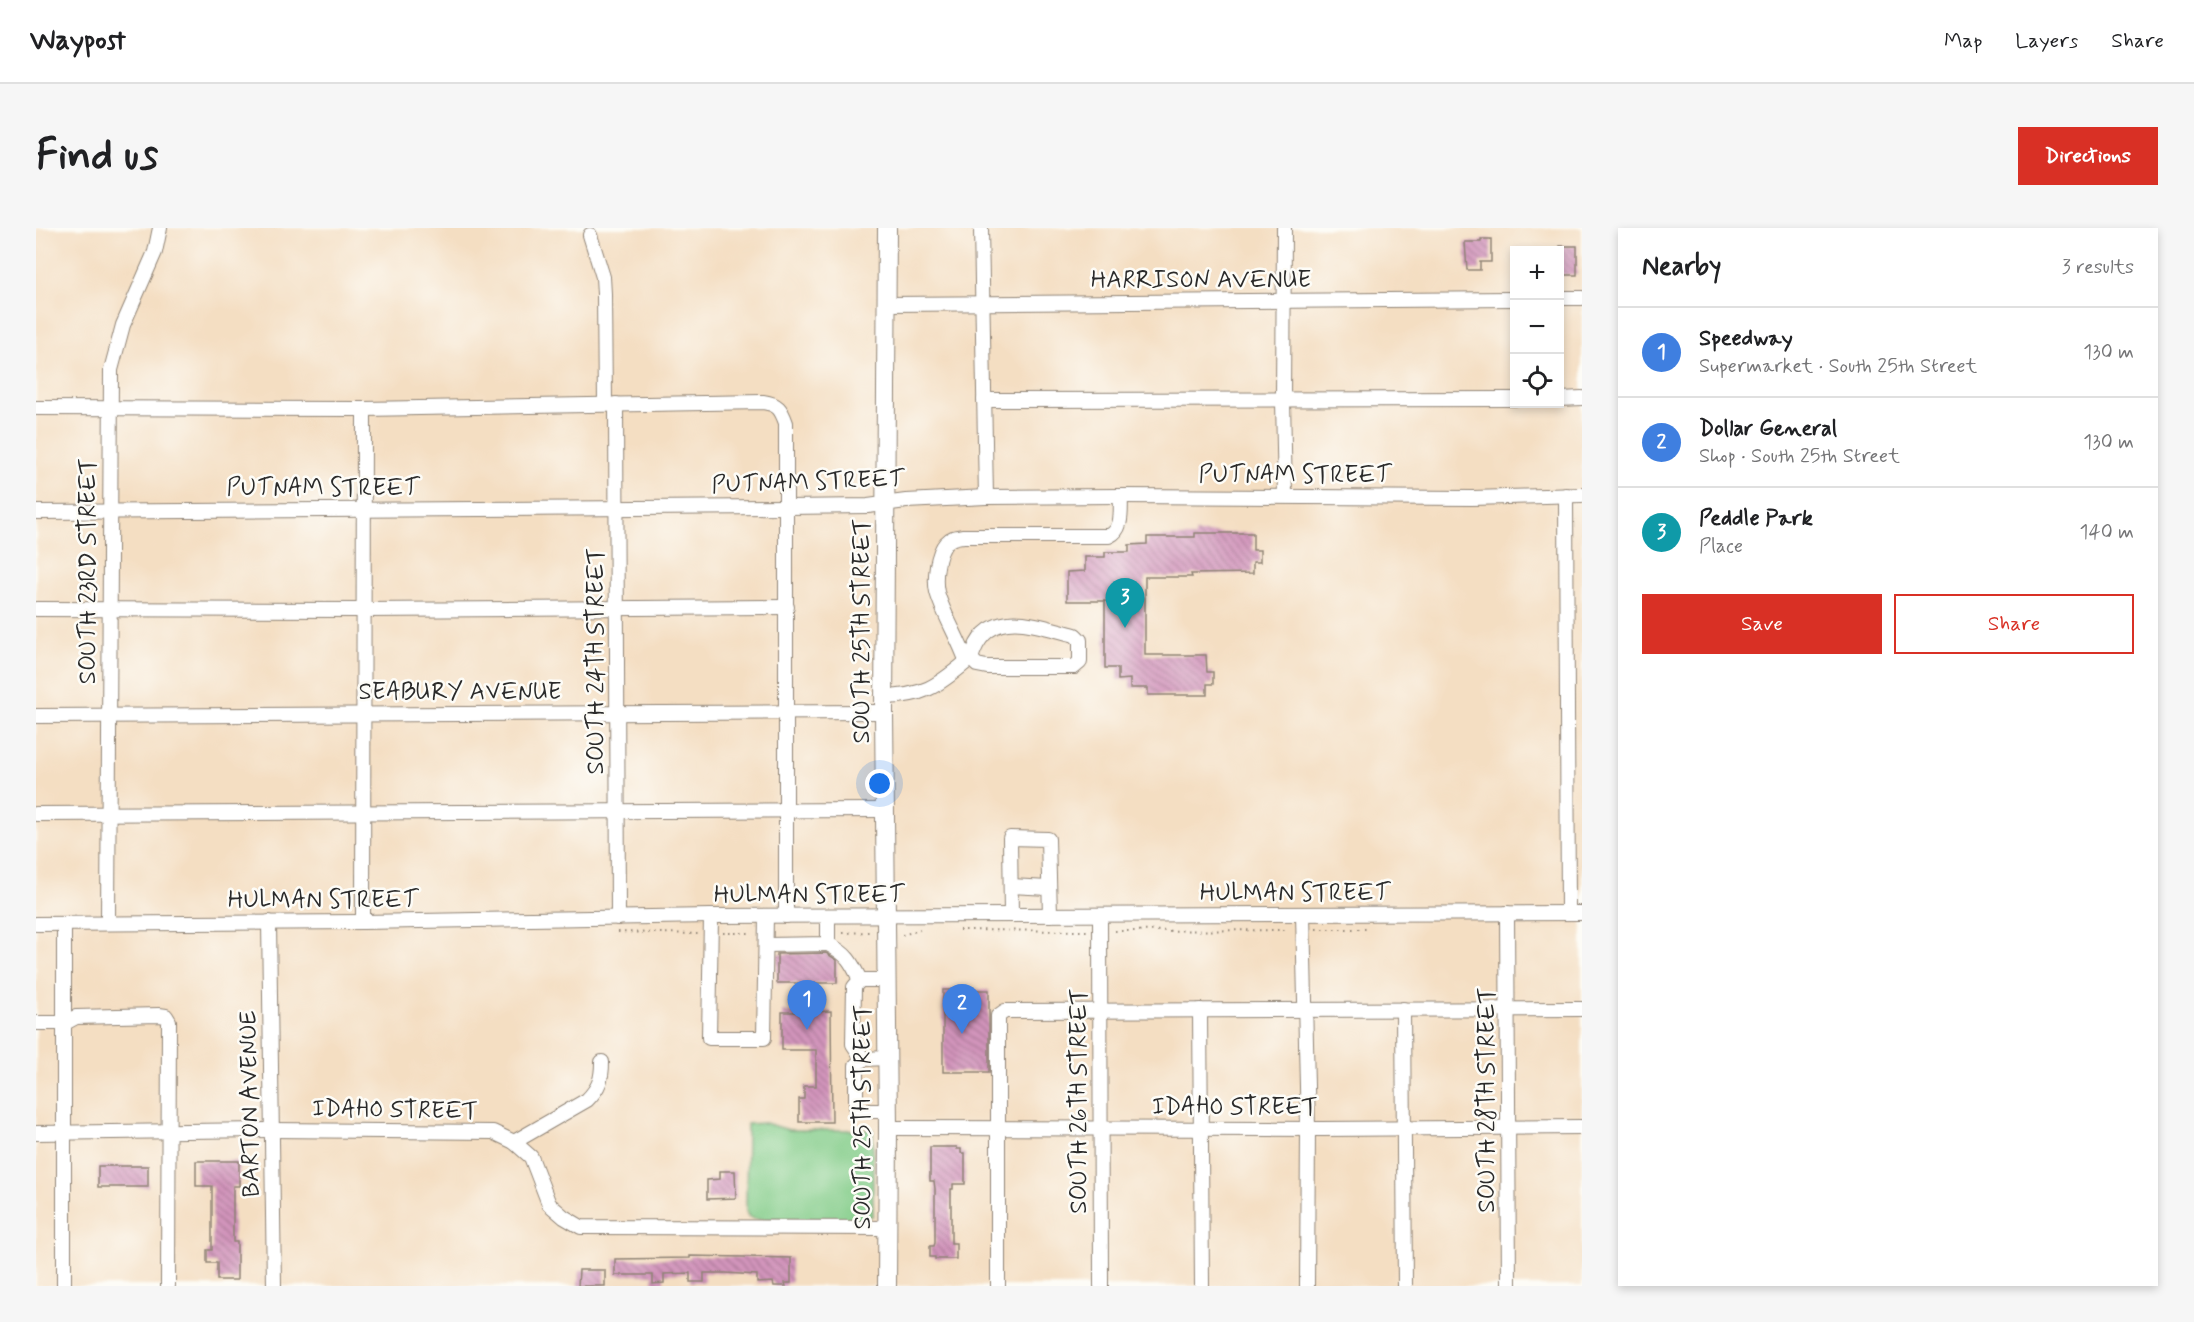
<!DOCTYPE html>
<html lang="en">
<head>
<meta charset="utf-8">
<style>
  :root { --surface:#fff; --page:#f6f6f6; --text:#202124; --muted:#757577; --line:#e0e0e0; --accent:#d93025 }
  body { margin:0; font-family:Mynerve,sans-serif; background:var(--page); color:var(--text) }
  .controls { position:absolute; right:18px; top:18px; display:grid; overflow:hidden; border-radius:0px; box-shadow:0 3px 9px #0003 }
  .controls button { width:54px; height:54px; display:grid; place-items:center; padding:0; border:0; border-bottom:2px solid var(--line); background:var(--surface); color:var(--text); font:30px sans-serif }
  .you { position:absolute; left:844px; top:556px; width:21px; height:21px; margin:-15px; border:4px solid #fff; border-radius:50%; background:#1a73e8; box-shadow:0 0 0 9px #1a73e833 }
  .badge { display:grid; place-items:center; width:39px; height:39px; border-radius:50%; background:var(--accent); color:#fff; font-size:20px; font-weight:700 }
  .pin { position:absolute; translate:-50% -50px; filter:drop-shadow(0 2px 3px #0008) }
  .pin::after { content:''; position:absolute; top:32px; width:21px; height:18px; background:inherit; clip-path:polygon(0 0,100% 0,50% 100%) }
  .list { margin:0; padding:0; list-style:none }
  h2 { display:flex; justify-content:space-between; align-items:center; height:78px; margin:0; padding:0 24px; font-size:26px }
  h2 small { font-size:20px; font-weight:400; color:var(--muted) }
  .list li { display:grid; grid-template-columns:39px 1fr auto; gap:18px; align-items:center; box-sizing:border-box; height:90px; padding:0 24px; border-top:2px solid var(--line) }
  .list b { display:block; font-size:22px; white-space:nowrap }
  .list p { margin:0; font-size:20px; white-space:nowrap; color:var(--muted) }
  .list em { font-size:20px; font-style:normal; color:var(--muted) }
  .actions { display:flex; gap:12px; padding:18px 24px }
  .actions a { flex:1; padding:14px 0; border:2px solid var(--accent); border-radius:0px; text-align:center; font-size:21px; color:var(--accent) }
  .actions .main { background:var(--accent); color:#fff }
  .icon { flex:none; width:33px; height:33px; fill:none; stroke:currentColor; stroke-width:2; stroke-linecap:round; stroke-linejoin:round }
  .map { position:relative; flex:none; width:1546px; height:1058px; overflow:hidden; border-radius:0px }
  header { display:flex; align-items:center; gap:36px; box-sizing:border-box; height:84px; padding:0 30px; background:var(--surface); border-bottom:2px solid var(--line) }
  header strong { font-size:28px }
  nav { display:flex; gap:33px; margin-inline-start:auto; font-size:21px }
  .intro { display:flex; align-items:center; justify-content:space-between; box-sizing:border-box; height:144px; padding:0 36px }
  h1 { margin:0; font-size:42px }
  .button { padding:15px 27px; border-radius:0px; background:var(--accent); color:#fff; font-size:21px; font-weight:700 }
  main { display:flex; gap:36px; padding:0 36px }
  aside { flex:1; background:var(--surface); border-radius:0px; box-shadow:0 3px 9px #0003 }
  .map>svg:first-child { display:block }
  .grass { fill:#82cc88; stroke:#567c5a; stroke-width:1.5 }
  .building { fill:url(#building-back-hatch) }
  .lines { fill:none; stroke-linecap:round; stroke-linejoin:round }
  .minor-casing { stroke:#908476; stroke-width:16 }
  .major-casing { stroke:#908476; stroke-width:20 }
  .path { stroke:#908476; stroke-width:2; stroke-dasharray:1.5 4.5; stroke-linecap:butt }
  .minor { stroke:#fff; stroke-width:14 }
  .major { stroke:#fff; stroke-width:18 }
  .labels { text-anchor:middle; stroke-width:5; stroke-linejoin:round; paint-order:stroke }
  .street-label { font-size:24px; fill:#2b2b2b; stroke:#fdfcf7 }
</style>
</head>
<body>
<header>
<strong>Waypost</strong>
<nav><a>Map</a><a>Layers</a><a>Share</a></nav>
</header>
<div class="intro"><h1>Find us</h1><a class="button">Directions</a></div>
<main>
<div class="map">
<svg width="1546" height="1058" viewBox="0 0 1546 1058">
  <defs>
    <pattern id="building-back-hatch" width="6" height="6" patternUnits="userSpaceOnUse" patternTransform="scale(1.5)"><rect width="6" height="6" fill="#d294bb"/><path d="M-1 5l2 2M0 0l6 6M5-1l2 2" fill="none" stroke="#ab7998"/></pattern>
  </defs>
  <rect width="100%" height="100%" fill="#fdfcf7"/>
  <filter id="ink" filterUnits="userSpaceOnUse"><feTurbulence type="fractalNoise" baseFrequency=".0167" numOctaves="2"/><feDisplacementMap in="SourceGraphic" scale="12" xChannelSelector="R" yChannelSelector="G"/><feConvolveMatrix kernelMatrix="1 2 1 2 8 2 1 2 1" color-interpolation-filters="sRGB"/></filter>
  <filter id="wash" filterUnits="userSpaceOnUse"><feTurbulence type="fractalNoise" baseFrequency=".008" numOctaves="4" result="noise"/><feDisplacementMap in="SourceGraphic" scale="24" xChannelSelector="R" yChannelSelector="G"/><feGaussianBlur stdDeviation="1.35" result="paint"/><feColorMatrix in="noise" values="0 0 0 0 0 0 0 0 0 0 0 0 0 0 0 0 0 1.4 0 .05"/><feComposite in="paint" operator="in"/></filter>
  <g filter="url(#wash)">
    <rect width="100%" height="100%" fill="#f4dec2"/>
    <polygon class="grass" points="729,895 753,902 837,902 837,987 829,992 717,991 712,988 710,983 711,896"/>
    <g id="blocks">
      <g class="building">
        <polygon points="1445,11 1455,11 1455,34 1444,34 1444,42 1431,42 1429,14 1445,14"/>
        <rect x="1524" y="18" width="17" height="29"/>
        <polygon points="1159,305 1217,305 1217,322 1224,322 1224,334 1217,334 1217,345 1155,346 1156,349 1109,349 1109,427 1170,427 1171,444 1177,444 1177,456 1171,456 1171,467 1112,467 1112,460 1094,460 1094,451 1082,452 1082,440 1069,440 1069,373 1031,373 1031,344 1049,343 1049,329 1069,329 1069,324 1093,324 1093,317 1111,316 1111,309 1159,309"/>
        <polygon points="790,725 801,732 801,755 779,755 779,784 795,783 796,894 763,894 763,871 768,871 768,858 780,858 780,822 746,822 746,784 762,784 762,755 741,755 741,726"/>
        <rect x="907" y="762" width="46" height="82"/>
        <polygon points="894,919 921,919 921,921 925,921 925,925 929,925 929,956 917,956 917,961 915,961 915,1015 920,1015 920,1031 899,1031 899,1029 894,1029 894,1018 898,1018 899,1015 899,961 898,953 894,953"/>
        <polygon points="160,933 203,933 203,958 197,958 197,1014 201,1014 201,1052 181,1052 181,1035 171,1035 171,1022 176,1022 176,958 160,958"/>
        <rect x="62" y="938" width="50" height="21"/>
        <polygon points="684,943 699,943 700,970 671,971 671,952 684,951"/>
        <polygon points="654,1028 755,1030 755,1055 749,1055 750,1058 738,1058 737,1054 721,1055 721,1047 690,1045 668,1045 668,1054 654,1054 654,1045 628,1046 628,1055 617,1056 617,1047 579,1047 579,1031 654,1030"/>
        <polygon points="543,1042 569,1042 569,1058 542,1058"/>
      </g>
    </g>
  </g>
  <g filter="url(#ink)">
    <use href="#blocks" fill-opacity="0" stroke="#908476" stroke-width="1.5"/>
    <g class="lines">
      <g class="minor-casing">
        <g id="minor">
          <polyline points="945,0 950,269"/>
          <polyline points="1248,0 1247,172 1249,268"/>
          <polyline points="554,7 567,49 568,66 569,176"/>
          <polyline points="1524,70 1546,70"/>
          <polyline points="851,76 1478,71"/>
          <polyline points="1524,171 1546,170"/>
          <polyline points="948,172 1478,171"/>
          <polyline points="580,176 582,690"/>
          <path d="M0,180L328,181L727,174C742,176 745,181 750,195V688"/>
          <polyline points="1530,267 1532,685"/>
          <polyline points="0,284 751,279 832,278 870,273 950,269 1085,268 1436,270 1546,267"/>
          <polyline points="0,381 327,382 751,379"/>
          <path d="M930,432C922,409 907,386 901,364C898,351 901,325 910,315C915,309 921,309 927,308H1073C1088,301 1084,282 1085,268"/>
          <path d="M848,469C887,468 900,459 929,435L930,432L935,431C950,376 999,397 1039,407L1044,412V434L1038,439H951L941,437L935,431"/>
          <polyline points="0,488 848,484"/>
          <polyline points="0,586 848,582"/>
          <polyline points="975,658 1012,660"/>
          <polyline points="1471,685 1473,1058"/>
          <polyline points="1267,686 1272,901 1271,1058"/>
          <polyline points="975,687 974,610 1012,611 1014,687"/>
          <polyline points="1064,687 1065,1058"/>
          <polyline points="675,688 673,810 728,810 730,688"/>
          <polyline points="72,694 75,142 87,97 119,24 124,0"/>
          <polyline points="233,694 238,1058"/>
          <polyline points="327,694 328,181"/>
          <polyline points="0,696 327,694 675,688 1546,685"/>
          <path d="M792,716C811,726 815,733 824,752"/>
          <polyline points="730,717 792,716 792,688"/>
          <polyline points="1367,781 1369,1058"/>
          <polyline points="1164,782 1166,1058"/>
          <polyline points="0,795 29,795 40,789 123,787 130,788 133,793 132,1058"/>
          <polyline points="851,830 827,831 820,837 820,879 826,883 851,883"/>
          <polyline points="827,831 817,816 818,759 824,752 850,752"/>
          <polyline points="852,900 1285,901 1546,899"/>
          <polyline points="0,905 235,902 457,904 478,914 495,929 513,976 528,989 545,999 850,1000"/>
          <path d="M478,914L551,872C563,860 566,851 566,834"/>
          <polyline points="28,1058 28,696"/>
          <polyline points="962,1058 962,788 969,783 1546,781"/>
        </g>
      </g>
      <g class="major-casing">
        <polyline id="major" points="851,0 848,484 852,900 851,1058"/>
      </g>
      <g class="path">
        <polyline points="1280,701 1331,701"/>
        <polyline points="923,702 1052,703"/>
        <polyline points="1079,703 1253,702"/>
        <polyline points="582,704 663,706"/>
        <polyline points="687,705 717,705"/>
        <polyline points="807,705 834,704"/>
        <polyline points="866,707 884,702"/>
      </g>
      <use href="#minor" class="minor"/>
      <use href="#major" class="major"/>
    </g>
  </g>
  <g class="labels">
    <g class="street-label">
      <text x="1165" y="59">HARRISON AVENUE</text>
      <text x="1259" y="254">PUTNAM STREET</text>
      <text transform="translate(772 253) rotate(-2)" y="8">PUTNAM STREET</text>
      <text x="287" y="267">PUTNAM STREET</text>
      <text transform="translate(51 343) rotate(-90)" y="8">SOUTH 23RD STREET</text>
      <text transform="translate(825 403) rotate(-90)" y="8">SOUTH 25TH STREET</text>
      <text transform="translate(559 433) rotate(-90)" y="8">SOUTH 24TH STREET</text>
      <text x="424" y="471">SEABURY AVENUE</text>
      <text x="1259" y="672">HULMAN STREET</text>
      <text x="773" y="674">HULMAN STREET</text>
      <text x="287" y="679">HULMAN STREET</text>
      <text transform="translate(1450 872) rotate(-90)" y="8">SOUTH 28TH STREET</text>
      <text transform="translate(1042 873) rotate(-90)" y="8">SOUTH 26TH STREET</text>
      <text transform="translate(213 876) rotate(-91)" y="8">BARTON AVENUE</text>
      <text x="1199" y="886">IDAHO STREET</text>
      <text transform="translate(359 881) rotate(1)" y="8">IDAHO STREET</text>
      <text transform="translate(826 889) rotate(-90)" y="8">SOUTH 25TH STREET</text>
    </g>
  </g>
</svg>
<div class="controls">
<button>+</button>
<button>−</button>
<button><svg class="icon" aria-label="locate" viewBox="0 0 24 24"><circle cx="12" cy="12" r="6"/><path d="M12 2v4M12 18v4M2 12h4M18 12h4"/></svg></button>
</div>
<div class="you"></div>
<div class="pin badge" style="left:771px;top:802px;background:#3f7fe0">1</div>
<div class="pin badge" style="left:926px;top:806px;background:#3f7fe0">2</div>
<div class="pin badge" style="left:1089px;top:400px;background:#0f9aa8">3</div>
</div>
<aside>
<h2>Nearby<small>3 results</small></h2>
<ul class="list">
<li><span class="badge" style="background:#3f7fe0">1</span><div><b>Speedway</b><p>Supermarket · South 25th Street</p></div><em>130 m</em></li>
<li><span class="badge" style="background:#3f7fe0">2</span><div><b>Dollar General</b><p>Shop · South 25th Street</p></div><em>130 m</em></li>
<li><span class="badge" style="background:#0f9aa8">3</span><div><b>Peddle Park</b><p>Place</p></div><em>140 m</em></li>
</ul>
<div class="actions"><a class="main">Save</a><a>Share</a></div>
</aside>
</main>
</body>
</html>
